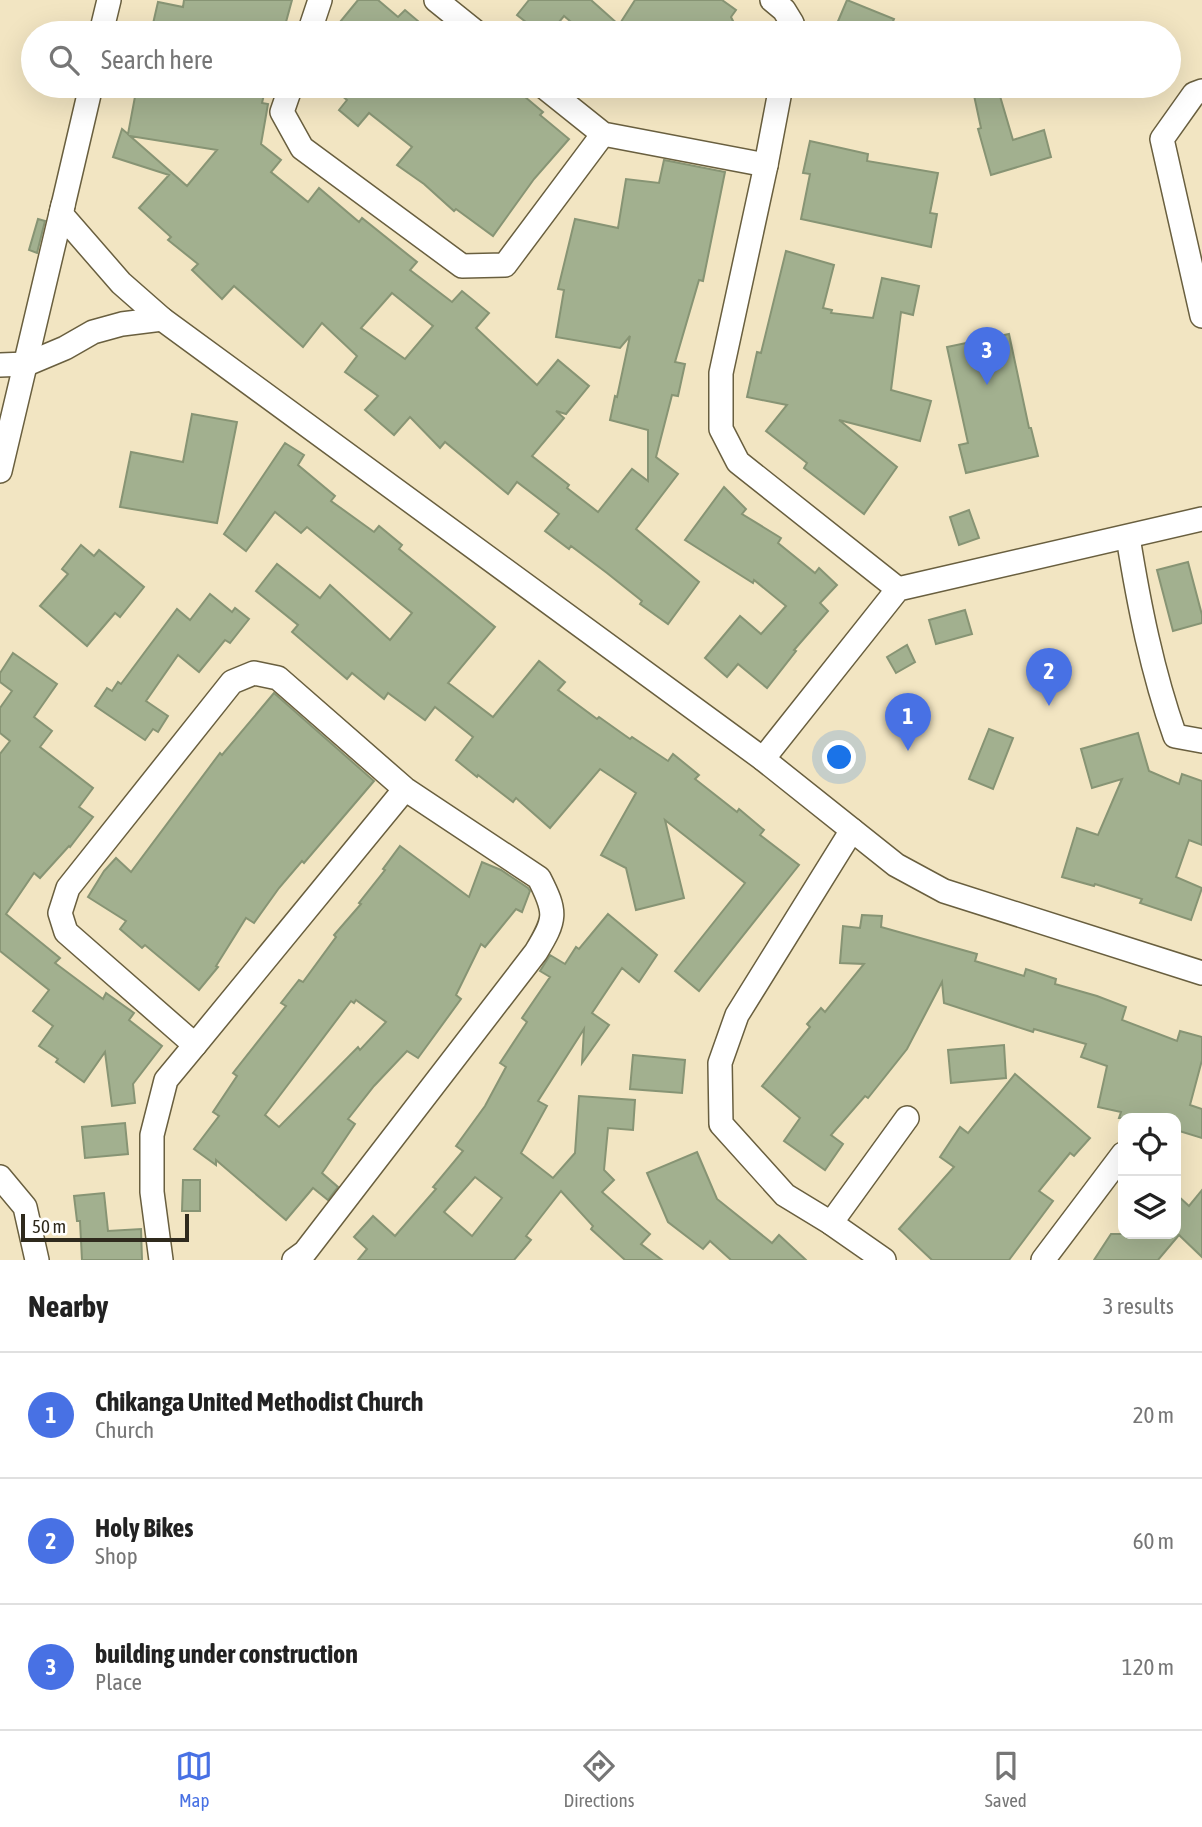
<!DOCTYPE html>
<html lang="en">
<head>
<meta charset="utf-8">
<style>
  :root { --surface:#fff; --page:#f2f2f2; --text:#222; --muted:#767676; --line:#e0e0e0; --accent:#4871e4 }
  body { margin:0; font-family:"Asap Condensed",sans-serif; background:var(--page); color:var(--text) }
  .controls { position:absolute; right:21px; bottom:21px; display:grid; overflow:hidden; border-radius:14px; box-shadow:0 7px 28px #0002 }
  .controls button { width:63px; height:63px; display:grid; place-items:center; padding:0; border:0; border-bottom:2px solid var(--line); background:var(--surface); color:var(--text); font:35px sans-serif }
  .scale { position:absolute; left:21px; bottom:18px; width:168px; box-sizing:border-box; padding-left:7px; border:4px solid #2f2a1d; border-top:0; font-size:19px; line-height:24px; white-space:nowrap; color:#2f2a1d; -webkit-text-stroke:5px #fff; paint-order:stroke }
  .you { position:absolute; left:840px; top:758px; width:24px; height:24px; margin:-18px; border:5px solid #fff; border-radius:50%; background:#1a73e8; box-shadow:0 0 0 10px #1a73e833 }
  .badge { display:grid; place-items:center; width:46px; height:46px; border-radius:50%; background:var(--accent); color:#fff; font-size:23px; font-weight:700 }
  .pin { position:absolute; translate:-50% -58px; filter:drop-shadow(0 2px 4px #0008) }
  .pin::after { content:''; position:absolute; top:37px; width:24px; height:21px; background:inherit; clip-path:polygon(0 0,100% 0,50% 100%) }
  .list { margin:0; padding:0; list-style:none }
  h2 { display:flex; justify-content:space-between; align-items:center; height:91px; margin:0; padding:0 28px; font-size:30px }
  h2 small { font-size:23px; font-weight:400; color:var(--muted) }
  .list li { display:grid; grid-template-columns:46px 1fr auto; gap:21px; align-items:center; box-sizing:border-box; height:126px; padding:0 28px; border-top:2px solid var(--line) }
  .list b { display:block; font-size:26px; white-space:nowrap }
  .list p { margin:0; font-size:23px; white-space:nowrap; color:var(--muted) }
  .list em { font-size:23px; font-style:normal; color:var(--muted) }
  .icon { flex:none; width:38px; height:38px; fill:none; stroke:currentColor; stroke-width:2; stroke-linecap:round; stroke-linejoin:round }
  .map { position:relative; flex:none; width:1202px; height:1260px; overflow:hidden }
  .search { position:absolute; background:var(--surface); box-shadow:0 7px 28px #0002; left:21px; right:21px; top:21px; height:77px; display:flex; align-items:center; gap:18px; box-sizing:border-box; padding:0 24px; border-radius:38px; color:var(--muted); font-size:26px }
  .sheet { height:469px; background:var(--surface) }
  nav { display:flex; justify-content:space-around; align-items:center; box-sizing:border-box; height:98px; border-top:2px solid var(--line); background:var(--surface); font-size:19px; color:var(--muted) }
  nav a { display:grid; justify-items:center; gap:4px }
  nav .on { color:var(--accent) }
  .map>svg:first-child { display:block }
  .building { fill:#a2b08f; stroke:#879474; stroke-width:2; fill-rule:evenodd }
  .lines { fill:none; stroke-linecap:round; stroke-linejoin:round }
  .minor-casing { stroke:#695f3f; stroke-width:26 }
  .minor { stroke:#fff; stroke-width:23 }
</style>
</head>
<body>
<div class="map">
<svg width="1202" height="1260" viewBox="0 0 1202 1260">
  <rect width="100%" height="100%" fill="#f2e5c2"/>
  <g class="building">
    <polygon points="184,0 292,0 283,33 174,33 152,28 158,2 183,7"/>
    <polygon points="358,0 378,0 398,17 405,10 432,33 331,33"/>
    <polygon points="529,0 591,0 619,25 635,0 722,0 736,10 731,17 739,33 584,33 564,16 550,33 540,33 517,15"/>
    <polygon points="847,0 894,19 888,33 854,33 836,26"/>
    <path d="M137,86H266L262,103L268,104L261,144L281,160L271,172L308,202L319,188L359,222L362,218L417,262L410,270L452,302L462,291L489,313L476,328L537,385L558,360L589,386L566,414L556,411L564,418L532,456L569,485L567,488L598,512L632,469L648,481V430L610,420L615,396L617,397L630,336L620,348L556,337L564,290L558,289L575,219L618,228L626,179L659,183L664,160L725,172L703,281L699,280L675,362L685,364L678,396L672,395L656,457L678,474L636,529L699,582L668,624L640,604L642,601L607,573L571,546L569,549L545,531L559,514L517,482L508,494L445,442L440,448L410,417L394,435L365,410L378,396L345,372L357,356L322,323L303,347L234,286L222,299L192,270L198,264L168,240L171,237L139,208L169,175L113,157L122,129L128,134ZM130,136L217,150L187,186ZM392,293L433,326L405,359L361,328Z"/>
    <polygon points="330,86 512,86 543,112 540,115 569,139 534,179 493,236 456,209 454,211 424,184 397,165 412,147 369,113 358,126 339,110 347,100"/>
    <polygon points="972,86 997,86 1013,140 1044,130 1051,157 991,175 978,129 981,128"/>
    <polygon points="810,141 868,154 867,161 938,173 930,213 937,214 931,247 801,219 810,174 803,173"/>
    <polygon points="38,219 45,221 37,253 29,250"/>
    <polygon points="786,251 834,265 823,308 832,310 831,313 873,318 882,278 919,286 913,315 901,312 891,390 931,401 920,441 839,420 897,467 864,514 804,468 807,463 766,431 787,405 747,397 757,352 761,353"/>
    <polygon points="1009,334 1029,428 1031,428 1038,456 966,473 959,445 968,443 947,347"/>
    <polygon points="192,414 237,422 217,523 120,507 131,452 183,462"/>
    <polygon points="285,443 304,455 298,465 335,496 331,501 374,532 379,526 402,545 399,549 495,627 448,683 451,685 493,717 539,661 565,682 558,690 597,719 599,717 630,739 632,737 668,761 673,754 699,775 695,779 737,812 739,809 764,830 760,835 799,865 699,991 675,971 745,883 665,820 684,898 636,910 626,868 601,855 636,793 600,769 550,828 516,798 513,802 478,775 477,777 456,760 473,737 435,707 425,720 388,693 384,699 352,673 347,679 292,632 298,625 256,591 277,564 320,598 330,585 390,640 412,613 307,527 301,533 275,512 246,551 224,534"/>
    <polygon points="724,487 746,509 742,514 781,538 778,543 815,573 819,568 837,585 820,603 828,611 794,650 796,651 767,688 738,664 727,677 705,658 740,616 761,634 786,606 754,580 753,583 685,540"/>
    <polygon points="969,510 979,538 959,545 950,517"/>
    <polygon points="81,545 94,556 99,550 144,587 120,617 115,613 87,646 40,606 68,574 62,569"/>
    <polygon points="1188,562 1202,615 1202,623 1173,631 1157,570"/>
    <polygon points="210,594 232,612 235,608 249,619 230,643 225,640 199,672 178,655 146,701 168,716 158,732 153,729 145,740 95,706 107,688 112,691 118,682 121,684 177,609 190,620"/>
    <polygon points="965,610 972,634 936,644 929,620"/>
    <polygon points="907,645 915,662 896,673 887,657"/>
    <polygon points="13,653 57,684 34,717 52,731 40,747 93,788 79,807 93,817 70,847 69,846 40,878 34,873 6,914 60,958 55,963 103,999 106,993 134,1013 129,1020 162,1046 133,1084 135,1103 112,1106 105,1052 84,1082 56,1062 58,1059 39,1046 53,1026 33,1011 49,990 0,951 0,754 10,741 0,733 0,708 12,691 0,682 0,673"/>
    <polygon points="274,693 374,781 304,863 302,861 279,888 254,923 246,918 216,966 218,967 199,990 145,945 142,948 120,929 126,921 88,897 104,871 116,858 131,872 220,753 222,755"/>
    <polygon points="989,729 1013,738 993,789 969,779"/>
    <polygon points="1138,733 1149,771 1179,784 1182,774 1202,781 1202,845 1189,840 1176,877 1202,888 1191,920 1140,903 1142,899 1095,884 1094,886 1062,877 1077,828 1098,835 1122,779 1092,788 1081,749"/>
    <path d="M400,846L469,897L482,862L501,870L528,888L530,891L522,912L516,909L485,947L481,944L456,995L461,999L418,1058L407,1051L374,1086L348,1119L355,1124L322,1173L338,1187L328,1200L313,1188L286,1220L216,1160V1165L194,1149L219,1116L213,1112L237,1076L233,1073L286,1006L281,1003L299,980L303,982L336,937L334,935L361,904L359,903L385,870L383,869ZM356,1000L386,1022L360,1050L358,1047L279,1127L265,1115L351,1001L354,1003Z"/>
    <path d="M608,914L657,955L639,982L622,968L592,1013L609,1025L582,1063L584,1029L538,1101L547,1106L521,1153L553,1178L575,1153L579,1096L635,1100L633,1130L608,1128L604,1170L614,1180L602,1192L650,1234L641,1244L662,1260H625L591,1229L593,1226L561,1191L526,1236L531,1240L514,1260H358L367,1249L354,1237L373,1216L395,1236L436,1189L433,1187L463,1151L456,1146L485,1106L506,1067L500,1063L527,1022L522,1018L550,977L540,971L550,955L565,964L576,947L579,949ZM475,1177L502,1198L472,1236L444,1212Z"/>
    <polygon points="862,915 882,916 881,927 977,954 975,961 1024,976 1026,969 1056,979 1055,984 1097,996 1126,1007 1122,1020 1177,1041 1180,1031 1202,1037 1202,1060 1190,1105 1202,1109 1202,1138 1176,1130 1176,1118 1119,1118 1121,1112 1098,1107 1107,1066 1081,1057 1086,1044 1034,1029 1033,1032 944,1003 942,982 907,1049 868,1098 865,1096 831,1135 843,1144 825,1170 784,1141 800,1118 762,1086 810,1027 807,1024 821,1008 825,1012 864,964 840,963 843,926 860,928"/>
    <polygon points="1004,1045 1006,1078 951,1083 948,1050"/>
    <polygon points="633,1055 685,1060 682,1093 630,1089"/>
    <polygon points="1015,1074 1090,1138 1074,1156 1070,1153 1039,1191 1053,1201 1009,1260 932,1260 899,1229 954,1167 940,1157 960,1127 968,1133"/>
    <polygon points="125,1123 128,1154 85,1158 82,1127"/>
    <polygon points="697,1152 717,1199 772,1243 779,1235 806,1260 731,1260 710,1241 703,1249 668,1222 647,1173"/>
    <polygon points="183,1180 200,1180 200,1211 182,1211"/>
    <polygon points="1202,1190 1202,1257 1179,1235 1158,1260 1094,1260 1111,1234 1177,1234 1176,1194 1189,1206"/>
    <polygon points="104,1193 108,1231 141,1229 142,1260 82,1260 80,1221 77,1221 74,1196"/>
  </g>
  <g class="lines">
    <g class="minor-casing">
      <g id="minor">
        <polyline points="436,0 477,33"/>
        <polyline points="772,0 784,10 792,23 790,33"/>
        <polyline points="101,33 109,0"/>
        <polyline points="309,33 320,0"/>
        <polyline points="91,86 61,214 121,283 162,319 763,759 896,865 944,891 1202,973"/>
        <polyline points="291,86 282,112 302,148 462,266 505,265 603,134"/>
        <polyline points="543,86 603,134 766,165"/>
        <polyline points="781,86 766,165 721,373 721,429 738,462 898,589"/>
        <polyline points="1202,91 1194,94 1162,139 1202,316"/>
        <polyline points="0,365 27,364 65,348 93,332 122,324 162,319"/>
        <polyline points="0,471 63,205"/>
        <path d="M1128,537C1139,605 1152,671 1175,736L1202,741"/>
        <polyline points="763,759 898,589 1202,519"/>
        <polyline points="852,830 737,1015 720,1063 721,1124 785,1195 831,1223 884,1260"/>
        <polyline points="0,1177 25,1207 37,1260"/>
        <polyline points="831,1223 907,1118"/>
        <polyline points="161,1260 152,1192 152,1135 166,1080 195,1045"/>
        <path d="M294,1260L305,1252L536,952C556,919 557,913 539,878L405,789L278,678L254,673L232,682L68,888L60,913L66,932L195,1045L405,789"/>
        <polyline points="1043,1260 1123,1154"/>
      </g>
    </g>
    <use href="#minor" class="minor"/>
  </g>
</svg>
<div class="controls">
<button><svg class="icon" aria-label="locate" viewBox="0 0 24 24"><circle cx="12" cy="12" r="6"/><path d="M12 2v4M12 18v4M2 12h4M18 12h4"/></svg></button>
<button><svg class="icon" aria-label="layers" viewBox="0 0 24 24"><path d="M12 4l9 5-9 5-9-5zM3 14l9 5 9-5"/></svg></button>
</div>
<div class="scale">50 m</div>
<div class="you"></div>
<div class="pin badge" style="left:908px;top:751px">1</div>
<div class="pin badge" style="left:1049px;top:706px">2</div>
<div class="pin badge" style="left:987px;top:385px">3</div>
<div class="search"><svg class="icon" aria-label="search" viewBox="0 0 24 24"><circle cx="10" cy="10" r="6"/><path d="M15 15l6 6"/></svg>Search here</div>
</div>
<section class="sheet">
<h2>Nearby<small>3 results</small></h2>
<ul class="list">
<li><span class="badge">1</span><div><b>Chikanga United Methodist Church</b><p>Church</p></div><em>20 m</em></li>
<li><span class="badge">2</span><div><b>Holy Bikes</b><p>Shop</p></div><em>60 m</em></li>
<li><span class="badge">3</span><div><b>building under construction</b><p>Place</p></div><em>120 m</em></li>
</ul>
</section>
<nav>
<a class="on"><svg class="icon" aria-label="map" viewBox="0 0 24 24"><path d="M3 6l6-2 6 2 6-2v14l-6 2-6-2-6 2zM9 4v14M15 6v14"/></svg>Map</a>
<a><svg class="icon" aria-label="directions" viewBox="0 0 24 24"><path d="M12 3l9 9-9 9-9-9zM9 14v-3h6M13 9l2 2-2 2"/></svg>Directions</a>
<a><svg class="icon" aria-label="saved" viewBox="0 0 24 24"><path d="M7 4h10v16l-5-4-5 4z"/></svg>Saved</a>
</nav>
</body>
</html>
